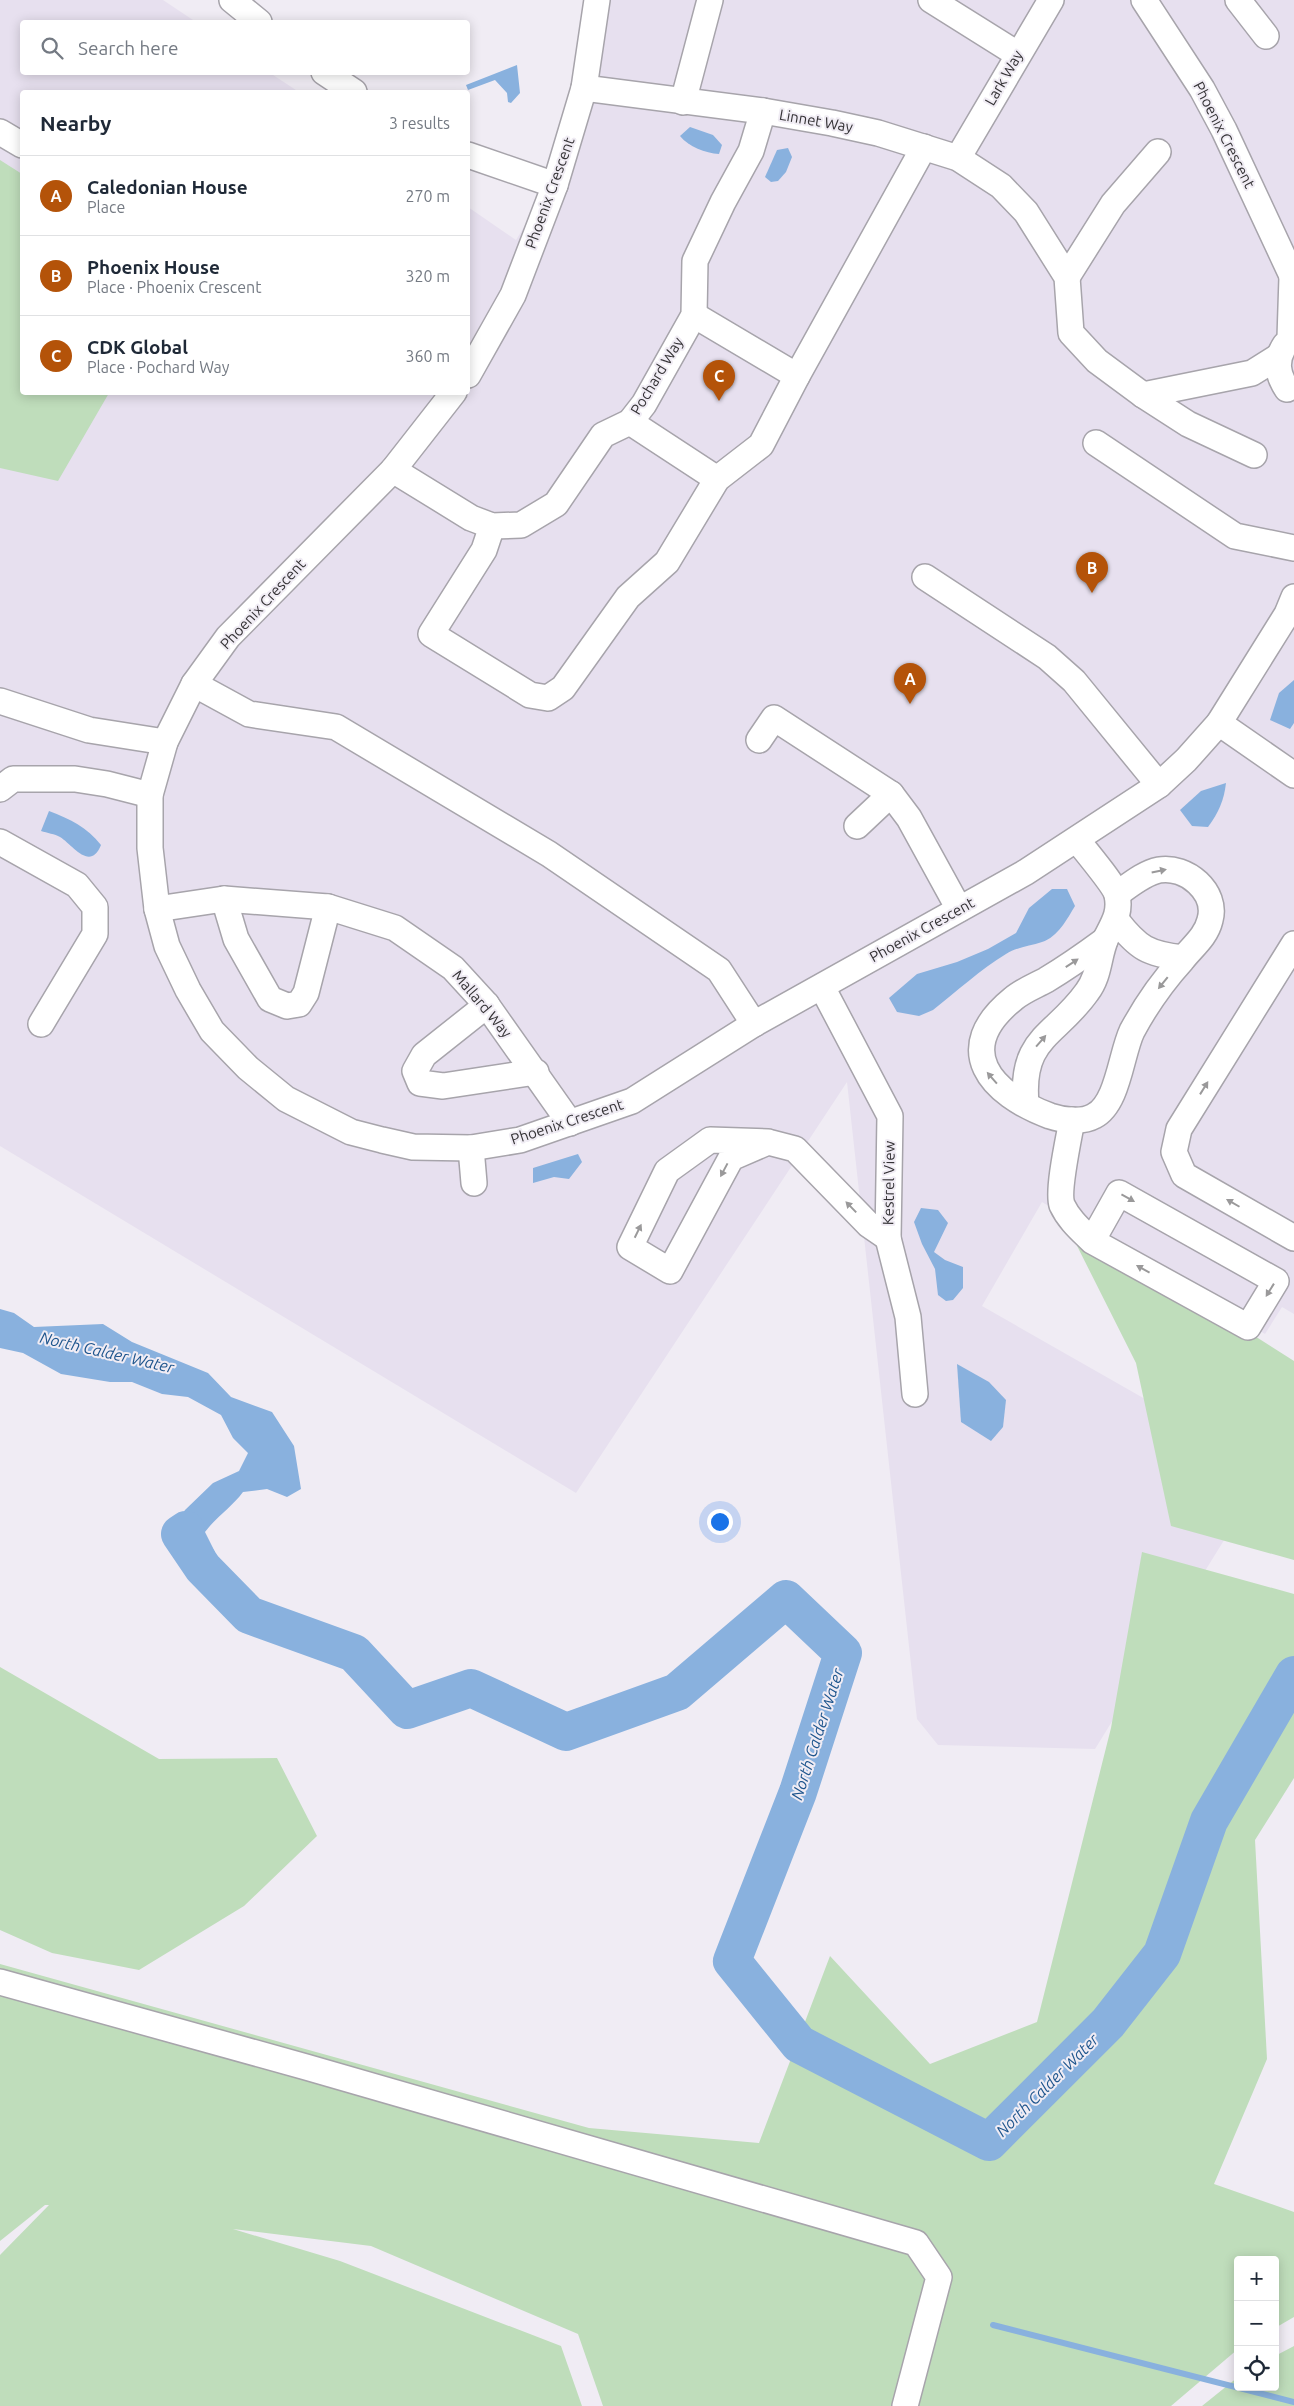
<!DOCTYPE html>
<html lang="en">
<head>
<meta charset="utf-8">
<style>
  :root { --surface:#fff; --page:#f2f2f3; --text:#1f2937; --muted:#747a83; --line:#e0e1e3; --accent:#b45309 }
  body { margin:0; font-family:Ubuntu,sans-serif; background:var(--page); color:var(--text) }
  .controls { position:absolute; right:15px; bottom:15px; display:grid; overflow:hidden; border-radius:5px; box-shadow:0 2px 12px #0003 }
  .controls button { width:45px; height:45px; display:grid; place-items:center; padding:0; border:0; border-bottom:1px solid var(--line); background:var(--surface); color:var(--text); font:25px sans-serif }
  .you { position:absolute; left:719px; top:1521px; width:18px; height:18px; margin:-12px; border:4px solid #fff; border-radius:50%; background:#1a73e8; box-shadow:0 0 0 8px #1a73e833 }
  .badge { display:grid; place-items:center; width:32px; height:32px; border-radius:50%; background:var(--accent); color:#fff; font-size:16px; font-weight:700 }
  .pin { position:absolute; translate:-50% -41px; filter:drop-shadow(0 1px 2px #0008) }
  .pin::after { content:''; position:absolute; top:26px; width:18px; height:15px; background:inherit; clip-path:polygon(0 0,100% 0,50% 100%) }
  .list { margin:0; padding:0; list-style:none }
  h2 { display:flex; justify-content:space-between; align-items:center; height:65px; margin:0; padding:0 20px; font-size:21px }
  h2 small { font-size:16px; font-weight:400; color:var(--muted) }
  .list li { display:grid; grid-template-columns:32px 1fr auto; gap:15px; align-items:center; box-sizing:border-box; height:80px; padding:0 20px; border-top:1px solid var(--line) }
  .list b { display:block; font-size:19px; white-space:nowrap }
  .list p { margin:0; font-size:16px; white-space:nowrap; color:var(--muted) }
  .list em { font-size:16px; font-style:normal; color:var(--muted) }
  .icon { flex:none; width:28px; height:28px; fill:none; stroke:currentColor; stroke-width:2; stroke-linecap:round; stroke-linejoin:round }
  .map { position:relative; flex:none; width:1294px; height:2406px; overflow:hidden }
  .search { position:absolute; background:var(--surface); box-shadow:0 2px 12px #0003; left:20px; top:20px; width:450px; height:55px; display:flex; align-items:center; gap:12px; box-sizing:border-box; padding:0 18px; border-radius:5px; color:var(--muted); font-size:19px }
  .panel { position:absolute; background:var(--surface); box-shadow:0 2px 12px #0003; left:20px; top:90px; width:450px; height:305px; border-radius:5px }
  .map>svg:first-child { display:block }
  .built { fill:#e7e0ef }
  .green { fill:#bfddbb }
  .water { fill:#89b1de }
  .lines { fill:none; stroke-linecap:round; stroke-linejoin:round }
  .stream { stroke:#89b1de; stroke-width:6 }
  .river { stroke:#89b1de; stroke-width:38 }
  .minor-casing { stroke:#a7a4ab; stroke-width:28 }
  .minor { stroke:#fff; stroke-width:25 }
  .oneway { fill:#9a999a }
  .labels { text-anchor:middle; stroke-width:4; stroke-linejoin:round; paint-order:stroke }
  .street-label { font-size:15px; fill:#353336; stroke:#f0ecf4 }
  .water-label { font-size:16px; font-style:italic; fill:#1e558d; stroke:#f0ecf4 }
</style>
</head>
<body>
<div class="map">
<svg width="1294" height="2406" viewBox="0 0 1294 2406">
  <rect width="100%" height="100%" fill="#f0ecf4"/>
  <polygon class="built" points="0,0 163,0 196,22 22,22 22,72 270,73 299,92 22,92 22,392 468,392 468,207 516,240 587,124 596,0 1294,0 1294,1314 1282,1307 1265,1334 1042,1202 982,1306 1268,1469 1095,1749 938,1745 917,1719 847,1082 576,1493 0,1146"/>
  <g class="green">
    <polygon points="0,160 22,174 22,392 109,393 58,481 0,468"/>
    <polygon points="1060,1212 1294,1361 1294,1560 1171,1526 1136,1363"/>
    <polygon points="1142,1552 1294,1594 1294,1778 1255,1840 1267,2059 1214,2184 1294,2212 1294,2317 1275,2328 1275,2260 1238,2260 1238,2349 1171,2406 603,2406 578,2334 371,2246 233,2229 340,2261 561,2346 582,2406 0,2406 0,2255 49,2205 45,2205 0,2241 0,1964 589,2128 759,2143 830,1956 930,2064 1037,2022 1111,1728"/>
    <polygon points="0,1667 159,1759 277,1758 317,1836 244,1906 139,1970 52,1953 0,1930"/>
    <polygon points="1294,2346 1294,2406 1202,2406 1238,2377 1238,2387 1275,2387 1275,2356"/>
  </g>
  <g class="water">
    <polygon points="517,65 520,93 511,103 508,102 507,93 495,80 468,90 466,85"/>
    <path d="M690,127L713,135L722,145L719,154C705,153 689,147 680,136Z"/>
    <polygon points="788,148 792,157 786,172 778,181 771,182 765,177 777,150"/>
    <polygon points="1294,680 1294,723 1290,729 1270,720 1279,693"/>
    <path d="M1226,783C1224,800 1219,812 1208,827L1192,826L1180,810L1201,791Z"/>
    <path d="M49,811C70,819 87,827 101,845C90,872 73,845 60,837C55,834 47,833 41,831Z"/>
    <path d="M1052,889H1067L1075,906C1067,919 1058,937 1042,942C1030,946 1017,947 1006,954C981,969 956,992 933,1010L919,1016L897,1012L889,998L917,974L957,962L988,949L1016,933L1029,908Z"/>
    <polygon points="578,1154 582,1162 569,1179 554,1177 533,1183 533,1168"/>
    <polygon points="921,1208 938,1210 948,1223 934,1252 945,1260 963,1267 963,1288 953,1300 946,1301 938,1295 935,1269 922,1244 914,1222"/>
    <path d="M0,1309L14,1313L34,1327L103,1324L132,1342L208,1373L231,1397L272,1412L294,1446L301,1489L287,1497L267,1489L243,1492C232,1507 216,1517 205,1532L215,1552L202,1577C184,1570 174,1557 164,1541L185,1510L213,1483L239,1471L248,1453L233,1438L221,1415L188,1397L162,1394L132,1382H110L61,1374L23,1353L0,1348Z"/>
    <polygon points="957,1364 989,1382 1006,1400 1003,1427 991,1441 961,1422"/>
  </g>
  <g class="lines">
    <polyline class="stream" points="993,2325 1294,2402"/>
    <polyline class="river" points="186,1530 180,1534 203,1568 249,1615 354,1653 407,1710 471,1688 566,1732 677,1692 786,1599 843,1653 798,1792 732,1961 799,2044 989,2142 1108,2023 1162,1954 1209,1821 1294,1675"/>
    <g class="minor-casing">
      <g id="minor">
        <polyline points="232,0 259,22"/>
        <polyline points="931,0 1017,54"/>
        <polyline points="1144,0 1202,89 1224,130 1294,280"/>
        <polyline points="1238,0 1266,36"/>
        <polyline points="324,72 354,92"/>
        <polyline points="584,88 763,111 832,123 878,133 958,158 1001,186 1026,212 1067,277 1071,333 1097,361 1143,395 1188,424 1254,455"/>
        <polyline points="683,102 710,0"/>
        <polyline points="0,132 22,145"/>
        <polyline points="468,155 555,185"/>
        <polyline points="958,158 1051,0"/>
        <polyline points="1067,277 1113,204 1158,152"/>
        <polyline points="694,315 797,376"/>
        <polyline points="1290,338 1292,277"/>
        <path d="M1285,345C1275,360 1277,374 1287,389"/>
        <polyline points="468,375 513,295 555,185 584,88 597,0"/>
        <polyline points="454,392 393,470 228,637 194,684 165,742 150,795 150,848 157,909 167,946 188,990 212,1031 248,1068 286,1099 351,1132 382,1140 413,1147 471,1148 520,1140 632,1101 754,1024 1026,872 1159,785 1186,760 1219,723 1287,614 1294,597"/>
        <polyline points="1143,395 1252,373 1279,356"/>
        <polyline points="630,422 717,479"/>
        <polyline points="1096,443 1235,536 1294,548"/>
        <polyline points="393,470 471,518 492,526 521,525 556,504 603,435 630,422 644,404 694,315 695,261 723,202 751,151 763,111"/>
        <polyline points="492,526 484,550 431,634 530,695 548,698 563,688 628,597 667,562 717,479 761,445 797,376 924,147"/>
        <polyline points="925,577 1047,657 1074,681 1159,785"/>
        <polyline points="194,684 249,714 336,727 549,854 719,970 754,1024"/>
        <polyline points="0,701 89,730 165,742"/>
        <polyline points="1219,723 1294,775"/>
        <polyline points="759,740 774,718 891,794 909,818 959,909"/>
        <polyline points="0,789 13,779 75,779 107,784 150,795"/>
        <polyline points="857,826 891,794"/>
        <polyline points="0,842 77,885 95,907 95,934 41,1024"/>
        <polyline points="224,899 236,939 270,999 287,1006 299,1004 306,993 328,907"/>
        <polyline points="157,909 224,899 328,907 395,928 453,968 486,1004 570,1123"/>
        <path d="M1117,921C1138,948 1148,954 1183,958"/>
        <path d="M1105,940C1086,954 1066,968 1046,980C1035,986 1022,991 1013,999C951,1049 990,1094 1050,1116C1062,1120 1082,1123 1094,1116C1118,1104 1121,1054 1132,1031C1146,1005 1162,982 1182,960C1192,947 1206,937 1210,920C1218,892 1186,865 1159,870C1144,873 1130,885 1117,894"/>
        <polyline points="1294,944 1179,1129 1174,1152 1184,1175 1294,1238"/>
        <polyline points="822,987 890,1116 888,1238 908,1317 915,1394"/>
        <polyline points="487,1005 424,1055 415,1071 420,1083 443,1086 536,1072"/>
        <path d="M1026,1104C1020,1037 1055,1037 1087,992C1100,975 1098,956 1106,938C1113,924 1121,913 1117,895C1115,886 1085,850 1077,840"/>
        <path d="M1072,1120C1069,1137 1057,1191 1062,1205C1069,1220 1081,1230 1092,1241L1248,1327L1276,1281L1119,1193L1092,1241"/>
        <polyline points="768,1142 710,1140 667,1171 630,1247 670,1271 731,1158 768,1142 795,1149 869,1225 888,1238"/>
        <polyline points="471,1148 474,1183"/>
        <polyline points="0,1982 306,2067 916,2243 939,2277 905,2406"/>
      </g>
    </g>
    <use href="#minor" class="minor"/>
  </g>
  <defs><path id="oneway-solid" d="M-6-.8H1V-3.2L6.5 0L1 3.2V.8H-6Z" transform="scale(1.25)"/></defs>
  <g class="oneway">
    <use href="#oneway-solid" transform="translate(1159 871) rotate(-12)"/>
    <use href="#oneway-solid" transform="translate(1072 963) rotate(-33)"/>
    <use href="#oneway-solid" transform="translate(1163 983) rotate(129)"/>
    <use href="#oneway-solid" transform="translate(1041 1041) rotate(-49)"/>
    <use href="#oneway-solid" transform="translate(992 1078) rotate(-131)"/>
    <use href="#oneway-solid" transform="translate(1204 1088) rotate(-58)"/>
    <use href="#oneway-solid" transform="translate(724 1170) rotate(118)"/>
    <use href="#oneway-solid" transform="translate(1128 1198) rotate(29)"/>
    <use href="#oneway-solid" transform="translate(1233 1203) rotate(-150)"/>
    <use href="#oneway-solid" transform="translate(851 1207) rotate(-134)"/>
    <use href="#oneway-solid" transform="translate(638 1231) rotate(-64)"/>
    <use href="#oneway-solid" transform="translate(1143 1269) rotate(-151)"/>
    <use href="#oneway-solid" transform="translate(1270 1290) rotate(122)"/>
  </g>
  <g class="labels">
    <g class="street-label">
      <text transform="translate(1004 78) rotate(-60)" y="5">Lark Way</text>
      <text transform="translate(816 121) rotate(10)" y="5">Linnet Way</text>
      <text transform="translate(1224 135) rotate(63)" y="5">Phoenix Crescent</text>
      <text transform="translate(550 193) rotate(-70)" y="5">Phoenix Crescent</text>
      <text transform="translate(657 376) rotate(-59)" y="5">Pochard Way</text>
      <text transform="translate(263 604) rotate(-47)" y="5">Phoenix Crescent</text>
      <text transform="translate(922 930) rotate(-29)" y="5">Phoenix Crescent</text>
      <text transform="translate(482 1004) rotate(50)" y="5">Mallard Way</text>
      <text transform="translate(567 1122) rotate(-18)" y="5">Phoenix Crescent</text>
      <text transform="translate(889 1183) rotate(-89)" y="5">Kestrel View</text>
    </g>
    <g class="water-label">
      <text transform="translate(107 1352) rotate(13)" y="6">North Calder Water</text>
      <text transform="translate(817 1734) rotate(-72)" y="6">North Calder Water</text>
      <text transform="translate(1047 2085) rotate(-45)" y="6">North Calder Water</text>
    </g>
  </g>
</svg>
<div class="controls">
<button>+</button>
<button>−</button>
<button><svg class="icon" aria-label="locate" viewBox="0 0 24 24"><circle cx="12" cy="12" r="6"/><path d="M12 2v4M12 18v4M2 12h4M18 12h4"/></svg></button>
</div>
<div class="you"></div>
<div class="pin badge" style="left:910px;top:704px">A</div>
<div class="pin badge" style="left:1092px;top:593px">B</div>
<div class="pin badge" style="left:719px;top:401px">C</div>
<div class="search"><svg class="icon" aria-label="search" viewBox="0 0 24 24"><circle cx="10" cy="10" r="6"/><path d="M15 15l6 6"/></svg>Search here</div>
<section class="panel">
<h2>Nearby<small>3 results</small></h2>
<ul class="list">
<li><span class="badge">A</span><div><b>Caledonian House</b><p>Place</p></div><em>270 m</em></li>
<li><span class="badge">B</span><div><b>Phoenix House</b><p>Place · Phoenix Crescent</p></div><em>320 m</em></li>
<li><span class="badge">C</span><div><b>CDK Global</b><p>Place · Pochard Way</p></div><em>360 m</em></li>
</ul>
</section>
</div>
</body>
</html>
